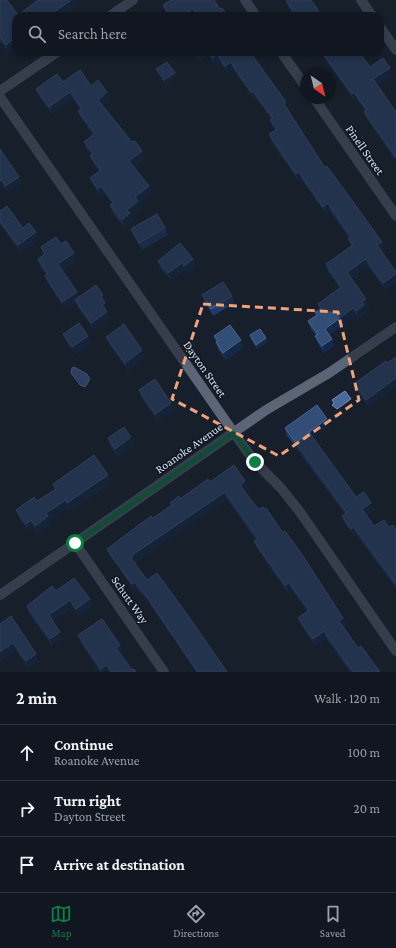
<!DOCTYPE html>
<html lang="en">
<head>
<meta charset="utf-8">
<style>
  :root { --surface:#111721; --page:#1e242e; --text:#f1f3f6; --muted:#9c9fa5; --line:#30363f; --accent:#0b8043 }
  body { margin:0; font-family:"Crimson Pro",serif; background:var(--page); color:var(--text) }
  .compass { position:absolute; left:300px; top:68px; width:36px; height:36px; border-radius:50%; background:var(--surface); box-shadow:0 2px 6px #0003; rotate:145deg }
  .stop { position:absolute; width:12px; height:12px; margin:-9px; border:3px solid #0b8043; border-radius:50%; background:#fff }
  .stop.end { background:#0b8043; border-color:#fff; box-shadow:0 1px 4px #0008 }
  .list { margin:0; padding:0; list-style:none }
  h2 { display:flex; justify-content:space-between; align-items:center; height:52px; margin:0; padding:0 16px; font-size:17px }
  h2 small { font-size:13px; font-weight:400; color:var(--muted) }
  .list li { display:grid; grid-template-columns:26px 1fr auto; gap:12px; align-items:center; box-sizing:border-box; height:56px; padding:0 16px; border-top:1px solid var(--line) }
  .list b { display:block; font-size:15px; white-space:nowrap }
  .list p { margin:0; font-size:13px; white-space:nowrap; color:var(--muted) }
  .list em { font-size:13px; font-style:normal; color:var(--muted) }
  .icon { flex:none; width:22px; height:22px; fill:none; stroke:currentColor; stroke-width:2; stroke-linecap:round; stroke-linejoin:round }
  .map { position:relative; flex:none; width:396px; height:672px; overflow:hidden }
  .search { position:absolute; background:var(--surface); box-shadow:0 2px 6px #0003; left:12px; right:12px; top:12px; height:44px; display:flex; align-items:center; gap:10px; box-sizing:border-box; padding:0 14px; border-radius:12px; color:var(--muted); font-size:15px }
  .sheet { height:220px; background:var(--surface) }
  nav { display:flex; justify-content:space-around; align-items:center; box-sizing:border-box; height:56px; border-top:1px solid var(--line); background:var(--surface); font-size:11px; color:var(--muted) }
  nav a { display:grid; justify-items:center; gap:2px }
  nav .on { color:var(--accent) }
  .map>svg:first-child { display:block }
  .water { fill:#47689d; stroke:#738cb4 }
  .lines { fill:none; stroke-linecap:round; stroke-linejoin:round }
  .minor { stroke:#5b6575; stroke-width:10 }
  .wall { fill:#1e3b69 }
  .shaded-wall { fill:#13294b }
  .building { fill:#324d76; stroke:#4d6488 }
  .route { stroke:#0b8043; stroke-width:5 }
  .marked { fill:none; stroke:#f0a279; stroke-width:3; stroke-dasharray:8 5; stroke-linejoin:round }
  .labels { text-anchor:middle; stroke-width:3; stroke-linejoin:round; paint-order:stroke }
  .street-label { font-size:12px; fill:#dae0e9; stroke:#0e1623 }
</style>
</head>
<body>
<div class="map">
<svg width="396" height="672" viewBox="0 0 396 672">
  <rect width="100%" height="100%" fill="#171f2c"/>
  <g class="water">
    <polygon points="74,367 87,374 90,379 85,387 80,385 71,373 72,368"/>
    <polygon points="345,391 351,399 337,409 332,405 334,403 332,400"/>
  </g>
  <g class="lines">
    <g class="minor">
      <polyline points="245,0 256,16"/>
      <polyline points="361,0 372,16"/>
      <polyline points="110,16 133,0"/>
      <polyline points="380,27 396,50"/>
      <polyline points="281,52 306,87"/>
      <polyline points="0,91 57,52"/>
      <polyline points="0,97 234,433 255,462 281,488 300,512 396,651"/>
      <polyline points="314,98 396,216"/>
      <polyline points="75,543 164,672"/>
      <polyline points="0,595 266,410 329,373 396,327"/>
    </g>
  </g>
  <g class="wall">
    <polygon points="0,0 18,15 72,5 73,8 61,16 16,16 16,46 8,52 2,43 0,43"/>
    <polygon points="286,1 314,3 322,16 294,16 289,8"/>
    <polygon points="163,5 220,9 228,16 168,16 166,13"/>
    <polygon points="194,52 250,52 289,110 288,110 325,168 384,250 382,252 386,291 368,266 351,278 369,306 366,309 367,312 358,319 356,315 329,335 334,346 324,353 318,343 315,336 316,335 311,329 308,321 316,315 315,312 320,309 318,304 340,288 328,272 326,264 351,246 348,239 349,238 330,211 326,214 302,180 299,182 272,142 269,134 275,130 273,127 270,120 271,119 256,98 254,99 233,69 228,73 220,62 215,65 209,55 200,61"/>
    <polygon points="320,52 359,52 370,67 392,75 378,85 396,112 396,161 367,119 364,112 365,111 357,99 355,101"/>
    <polygon points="156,69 175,73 176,77 165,84 158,72"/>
    <polygon points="63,82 91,86 107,92 110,99 102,105 145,158 134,167 152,193 139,203 141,208 131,216 133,221 124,227 112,212 110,205 112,203 104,193 101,196 93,185 90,178 99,171 93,163 90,156 92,154 87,149 84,142 93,135 81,118 78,111 80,109 73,99 52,114 39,96 36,89"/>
    <polygon points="0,149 21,184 8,193 4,187 0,190"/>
    <polygon points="0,211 23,228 36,232 39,239 21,253 0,224"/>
    <polygon points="165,228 168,235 142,250 134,236 131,229"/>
    <polygon points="61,244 76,260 62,270 77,292 79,297 103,295 106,302 105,303 107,310 106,311 110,319 94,330 78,307 76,302 65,309 48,283 45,276 46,275 40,266 38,259 44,255 41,247"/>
    <polygon points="193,259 195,266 187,273 185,270 171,280 160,268 158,261"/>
    <polygon points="202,295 232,296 234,303 213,316 205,302"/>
    <polygon points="63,334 91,343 75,354 66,341"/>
    <polygon points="250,335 266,338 267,342 257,349 251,339"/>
    <polygon points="214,336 243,347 226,360 218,349"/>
    <polygon points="106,337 145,357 128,370 109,344"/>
    <polygon points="387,363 369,407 357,391 355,383"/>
    <polygon points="139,390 174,410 158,421 141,397"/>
    <polygon points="327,419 330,426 313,438 356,497 371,503 374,510 367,515 374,526 389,527 396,530 396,588 356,534 354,536 345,523 342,516 345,514 287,436 285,428"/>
    <polygon points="108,438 134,445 118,456 110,446"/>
    <polygon points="108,475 111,483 70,510 68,508 49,520 51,524 38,533 34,527 29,531 19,518 16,510 37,501 55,490 53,484"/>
    <polygon points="245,481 248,488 244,491 255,505 283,533 343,618 346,625 344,627 358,648 380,672 350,672 326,638 315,646 301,625 298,618 308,612 292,590 288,593 257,548 254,541 256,540 227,499 137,561 135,564 147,580 227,672 196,672 148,601 137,589 135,591 110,556 107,549 153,518 171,505 170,503 180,499 210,482"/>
    <polygon points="56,591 90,599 92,606 79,615 73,607 52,621 63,639 52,646 29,613 27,606"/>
    <polygon points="0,624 39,661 28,668 16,650 0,661"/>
    <polygon points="78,635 120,645 123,652 120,654 132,670 136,672 100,672 81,643"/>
  </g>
  <g class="shaded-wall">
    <polygon points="69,0 79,0 72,5 73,8 61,16 48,16"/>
    <polygon points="193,9 195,16 182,16"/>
    <polygon points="16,37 16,46 8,52 6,45"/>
    <polygon points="200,52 207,52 209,55 200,61 197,54"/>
    <polygon points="217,54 220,62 215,65 213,58"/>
    <polygon points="231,62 233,69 228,73 225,66"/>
    <polygon points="390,68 392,75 376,86 373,79"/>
    <polygon points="175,73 176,77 165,84 164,80"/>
    <polygon points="253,91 256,98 254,99 251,92"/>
    <polygon points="70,92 73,99 52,114 49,107"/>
    <polygon points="107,92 110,99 100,107 98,100"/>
    <polygon points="354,92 357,99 355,101 352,94"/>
    <polygon points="286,102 289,110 286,112 284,104"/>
    <polygon points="142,151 145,158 132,168 129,161"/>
    <polygon points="299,172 302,180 299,182 296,174"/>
    <polygon points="19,177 21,184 8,193 5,186"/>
    <polygon points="2,180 4,187 0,190 0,181"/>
    <polygon points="101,186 104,193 101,196 98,189"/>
    <polygon points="149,186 152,193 139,203 141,208 131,216 133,221 124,227 122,220 127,210 135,197"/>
    <polygon points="328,203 330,211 326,214 323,207"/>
    <polygon points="36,232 39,239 21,253 18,245"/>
    <polygon points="382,242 384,250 380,253 377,245"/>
    <polygon points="74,253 76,260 61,271 58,264"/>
    <polygon points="193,259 195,266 187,273 184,266"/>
    <polygon points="366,259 368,266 349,280 347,272"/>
    <polygon points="182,263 185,270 171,280 168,273"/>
    <polygon points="396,274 396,283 386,291 383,283"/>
    <polygon points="77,292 80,300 75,300 76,302 65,309 62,302"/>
    <polygon points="103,295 106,302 105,303 107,310 105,312 102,305 101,297"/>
    <polygon points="366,299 369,306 366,309 367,312 358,319 356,311 362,302"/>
    <polygon points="353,308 356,315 328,336 325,329"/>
    <polygon points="107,312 110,319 94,330 91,323"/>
    <polygon points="88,336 91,343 75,354 72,347"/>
    <polygon points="266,338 267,342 257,349 256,345"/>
    <polygon points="332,339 334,346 324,353 322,346"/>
    <polygon points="241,340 243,347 226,360 223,353"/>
    <polygon points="142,350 145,357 128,370 125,363"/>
    <polygon points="396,378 396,387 369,407 366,400"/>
    <polygon points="171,403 174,410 158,421 155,414"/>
    <polygon points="327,419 330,426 311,439 309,432"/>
    <polygon points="131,437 134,445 118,456 115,449"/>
    <polygon points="108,475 111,483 70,510 67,503"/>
    <polygon points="245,481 248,488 243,492 240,485"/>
    <polygon points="225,492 227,499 137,561 133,565 131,558 134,554"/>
    <polygon points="66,500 68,508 49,520 51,524 38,533 35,526 46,513"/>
    <polygon points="371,503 374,510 365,516 362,509"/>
    <polygon points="31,520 34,527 29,531 26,524"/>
    <polygon points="354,527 356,534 354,536 351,529"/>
    <polygon points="135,582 137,589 135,591 132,584"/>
    <polygon points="289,583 292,590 288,593 285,585"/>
    <polygon points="90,599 92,606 79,615 76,609"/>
    <polygon points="70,600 73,607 51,622 49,615"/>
    <polygon points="343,618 346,625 342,628 339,621"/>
    <polygon points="324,631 326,638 315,646 313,639"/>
    <polygon points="60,632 63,639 52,646 50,639"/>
    <polygon points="13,643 16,650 0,661 0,652"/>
    <polygon points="120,645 123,652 119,655 116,648"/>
    <polygon points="36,654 39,661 28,668 26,661"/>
    <polygon points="107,665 109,672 102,672 101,669"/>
  </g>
  <g class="building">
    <polygon points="0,0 7,0 18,15 38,0 70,0 70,1 48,16 16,16 16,37 6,45 0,37"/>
    <polygon points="171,0 214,0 220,9 222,8 228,16 198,16 193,9 182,16 170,16 163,5"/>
    <polygon points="288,0 311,0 322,16 297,16 286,1"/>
    <polygon points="209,52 250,52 286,102 284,104 325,168 327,166 382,242 377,245 396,272 396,274 383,283 366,259 347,272 366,299 362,302 364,305 356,311 353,308 325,329 332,339 322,346 315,336 318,334 308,321 317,315 315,312 321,308 318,304 341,287 326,264 353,245 348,239 351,237 328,203 323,207 299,172 296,174 269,134 277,129 270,120 273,118 253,91 251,92 231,62 225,66 217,54 213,58"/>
    <polygon points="322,52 359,52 370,67 383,58 390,68 373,79 396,112 396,116 394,117 396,119 396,157 364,112 367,110 354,92 352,94"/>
    <polygon points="167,62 175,73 164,80 156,69"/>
    <polygon points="80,70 91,86 98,80 107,92 98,100 132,142 135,141 142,151 129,161 149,186 135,197 138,201 127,210 130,213 122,220 110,205 113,202 101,186 98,189 90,178 101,170 90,156 93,153 84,142 95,133 78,111 82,108 70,92 49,107 36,89 57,74 63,82"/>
    <polygon points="0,149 19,177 5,186 2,180 0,181"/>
    <polygon points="7,206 23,228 29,223 36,232 18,245 0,221 0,211"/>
    <polygon points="157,214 165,228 139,243 131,229"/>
    <polygon points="56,237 61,244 66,241 74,253 58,264 77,292 62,302 45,276 48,274 38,259 45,254 41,247"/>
    <polygon points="180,243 193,259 184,266 182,263 168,273 158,261"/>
    <polygon points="223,282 232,296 211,309 202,295"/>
    <polygon points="96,285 103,295 101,297 105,303 102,305 107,312 91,323 75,300"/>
    <polygon points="79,323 88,336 72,347 63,334"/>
    <polygon points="124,324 142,350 125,363 106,337"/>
    <polygon points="230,325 241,340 223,353 216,342 218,341 214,336"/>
    <polygon points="260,329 266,338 256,345 250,335"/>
    <polygon points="396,357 396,378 366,400 355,383 386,361 387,363"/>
    <polygon points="155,379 171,403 155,414 139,390"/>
    <polygon points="317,405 327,419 309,432 356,497 364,492 371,503 362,509 374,526 384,520 389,527 393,525 396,530 396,543 395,544 396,546 396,584 354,527 351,529 342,516 347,513 285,428"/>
    <polygon points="124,427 131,437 115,449 108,438"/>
    <polygon points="94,455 108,475 67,503 66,500 46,513 48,516 35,526 31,520 26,524 16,510 34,497 37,501 56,489 53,484"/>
    <polygon points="234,465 245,481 240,485 255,505 259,509 263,507 264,509 266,508 283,533 285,531 301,553 343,618 339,621 358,648 361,646 380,672 353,672 324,631 313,639 298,618 309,610 289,583 285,585 254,541 258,538 225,492 134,554 131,558 147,580 157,573 189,617 227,672 198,672 145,594 135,582 132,584 107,549 151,516 153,518 172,505 170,503 179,496 180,499 208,479 210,482"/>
    <polygon points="74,578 90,599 76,609 70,600 49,615 60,632 50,639 27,606 52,586 56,591"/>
    <polygon points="11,616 36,654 26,661 13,643 0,652 0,624"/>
    <polygon points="102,619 120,645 116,648 132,670 134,669 136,672 112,672 107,665 101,669 78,635"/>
  </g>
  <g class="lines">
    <polyline class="route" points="75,543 234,433 255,462"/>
  </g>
  <path d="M0 0H396V672H0ZM203,304L338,312L359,400L279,456L172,399Z" fill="#171f2c" fill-opacity=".55" fill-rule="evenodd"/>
  <path class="marked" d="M203,304L338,312L359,400L279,456L172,399Z"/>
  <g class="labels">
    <g class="street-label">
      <text transform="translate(365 150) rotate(55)" y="4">Pinell Street</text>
      <text transform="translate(205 369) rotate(55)" y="4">Dayton Street</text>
      <text transform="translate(189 448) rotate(-35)" y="4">Roanoke Avenue</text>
      <text transform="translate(130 600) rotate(55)" y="4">Schutt Way</text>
    </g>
  </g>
</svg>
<svg class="compass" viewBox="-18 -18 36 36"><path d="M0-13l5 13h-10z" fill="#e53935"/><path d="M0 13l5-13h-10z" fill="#9c9fa5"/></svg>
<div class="stop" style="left:75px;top:543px"></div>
<div class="stop end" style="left:255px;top:462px"></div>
<div class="search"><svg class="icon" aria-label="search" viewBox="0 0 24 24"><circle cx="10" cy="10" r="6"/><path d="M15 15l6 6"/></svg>Search here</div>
</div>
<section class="sheet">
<h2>2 min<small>Walk · 120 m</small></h2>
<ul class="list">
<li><svg class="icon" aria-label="ahead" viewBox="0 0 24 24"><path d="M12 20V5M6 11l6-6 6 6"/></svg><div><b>Continue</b><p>Roanoke Avenue</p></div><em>100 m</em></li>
<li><svg class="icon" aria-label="right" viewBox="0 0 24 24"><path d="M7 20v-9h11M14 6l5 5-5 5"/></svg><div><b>Turn right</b><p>Dayton Street</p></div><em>20 m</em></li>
<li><svg class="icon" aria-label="arrive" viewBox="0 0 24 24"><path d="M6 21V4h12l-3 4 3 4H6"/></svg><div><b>Arrive at destination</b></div></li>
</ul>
</section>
<nav>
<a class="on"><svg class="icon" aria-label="map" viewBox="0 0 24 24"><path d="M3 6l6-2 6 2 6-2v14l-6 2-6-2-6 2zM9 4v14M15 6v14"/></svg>Map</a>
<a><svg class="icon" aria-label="directions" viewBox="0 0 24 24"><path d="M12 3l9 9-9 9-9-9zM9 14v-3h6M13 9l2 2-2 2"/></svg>Directions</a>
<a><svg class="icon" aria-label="saved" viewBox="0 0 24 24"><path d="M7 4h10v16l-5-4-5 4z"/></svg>Saved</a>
</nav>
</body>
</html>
